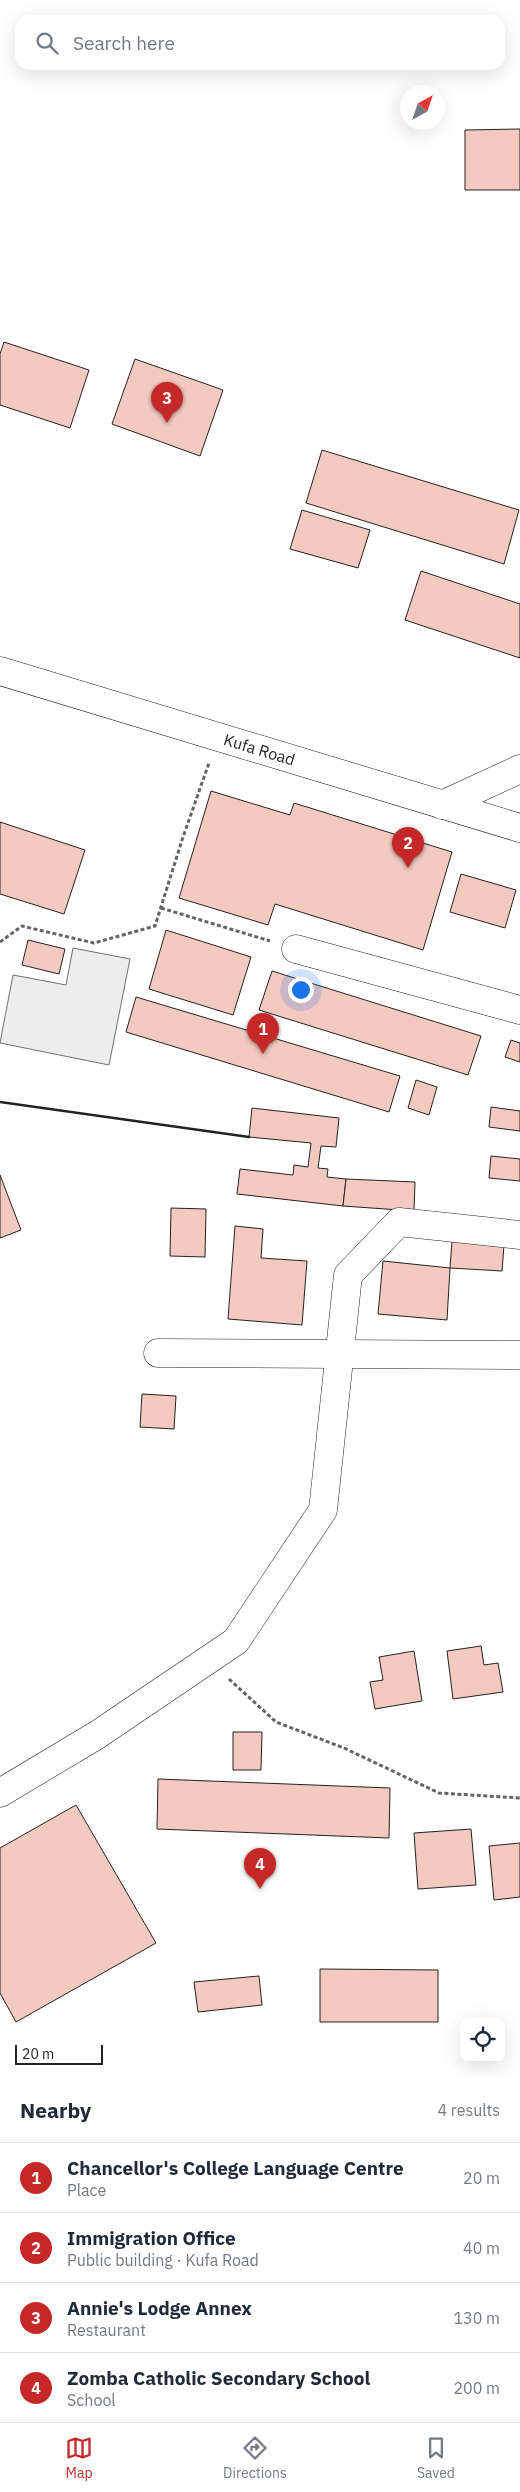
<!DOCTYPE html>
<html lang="en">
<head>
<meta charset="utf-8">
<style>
  :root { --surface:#fff; --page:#f6f6f7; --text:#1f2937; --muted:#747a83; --line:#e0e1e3; --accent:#c62828 }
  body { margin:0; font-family:"IBM Plex Sans",sans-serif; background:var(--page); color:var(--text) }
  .controls { position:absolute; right:15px; bottom:15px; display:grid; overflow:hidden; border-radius:10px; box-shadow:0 5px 20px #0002 }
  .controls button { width:45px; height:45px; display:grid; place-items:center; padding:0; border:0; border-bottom:1px solid var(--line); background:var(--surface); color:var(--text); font:25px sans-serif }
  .compass { position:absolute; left:400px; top:85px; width:45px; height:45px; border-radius:50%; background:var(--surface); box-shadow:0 5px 20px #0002; rotate:40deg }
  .scale { position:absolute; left:15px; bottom:12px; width:88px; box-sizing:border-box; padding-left:5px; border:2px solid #222; border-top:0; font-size:14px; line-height:18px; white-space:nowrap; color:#222; -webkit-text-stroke:4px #fff; paint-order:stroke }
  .you { position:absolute; left:300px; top:989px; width:18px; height:18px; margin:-12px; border:4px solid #fff; border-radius:50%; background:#1a73e8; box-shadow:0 0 0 8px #1a73e833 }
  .badge { display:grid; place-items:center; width:32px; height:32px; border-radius:50%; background:var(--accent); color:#fff; font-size:16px; font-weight:700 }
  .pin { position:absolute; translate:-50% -41px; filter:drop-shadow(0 1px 2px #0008) }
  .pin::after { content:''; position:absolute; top:26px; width:18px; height:15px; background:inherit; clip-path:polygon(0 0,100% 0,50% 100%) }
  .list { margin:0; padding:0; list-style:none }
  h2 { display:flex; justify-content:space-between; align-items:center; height:65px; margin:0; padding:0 20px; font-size:21px }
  h2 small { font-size:16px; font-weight:400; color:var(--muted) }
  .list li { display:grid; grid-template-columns:32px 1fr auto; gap:15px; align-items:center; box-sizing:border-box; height:70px; padding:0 20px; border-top:1px solid var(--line) }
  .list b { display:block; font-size:19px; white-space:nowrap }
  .list p { margin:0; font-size:16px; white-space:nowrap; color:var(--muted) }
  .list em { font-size:16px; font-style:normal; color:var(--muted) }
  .icon { flex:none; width:28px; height:28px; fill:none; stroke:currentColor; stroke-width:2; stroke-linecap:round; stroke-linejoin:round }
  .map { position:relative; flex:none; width:520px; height:2077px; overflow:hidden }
  .search { position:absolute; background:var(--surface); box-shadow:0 5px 20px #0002; left:15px; right:15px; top:15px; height:55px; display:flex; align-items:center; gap:12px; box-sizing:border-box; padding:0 18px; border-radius:15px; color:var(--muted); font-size:19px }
  .sheet { height:345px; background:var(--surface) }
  nav { display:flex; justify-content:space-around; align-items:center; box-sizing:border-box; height:70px; border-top:1px solid var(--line); background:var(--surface); font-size:14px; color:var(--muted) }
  nav a { display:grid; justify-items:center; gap:2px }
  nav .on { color:var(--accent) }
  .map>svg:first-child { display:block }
  .parking { fill:#ededed; stroke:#6f6f6f }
  .building { fill:#f3c9c0; stroke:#222 }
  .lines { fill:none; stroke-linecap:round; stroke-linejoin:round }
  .minor-casing { stroke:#222; stroke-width:29 }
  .path { stroke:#646464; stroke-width:3; stroke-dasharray:4 2.5; stroke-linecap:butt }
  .minor { stroke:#fff; stroke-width:28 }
  .wall { stroke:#222; stroke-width:2.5 }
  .labels { text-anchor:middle; stroke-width:4; stroke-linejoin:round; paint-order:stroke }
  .street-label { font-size:16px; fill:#222; stroke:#fff }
</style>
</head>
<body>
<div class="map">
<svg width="520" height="2077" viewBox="0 0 520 2077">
  <rect width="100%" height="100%" fill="#fff"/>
  <polygon class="parking" points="73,948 130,959 109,1065 0,1043 13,975 66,985"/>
  <g class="building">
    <polygon points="520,129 520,190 465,190 465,130"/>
    <polygon points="4,342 89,370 70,428 0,405 0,354"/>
    <polygon points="135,359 223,390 200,456 112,424"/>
    <polygon points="322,450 519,510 504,564 306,503"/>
    <polygon points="302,510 370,530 358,568 290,549"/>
    <polygon points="421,571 520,604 520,658 405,620"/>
    <polygon points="211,791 290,815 294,803 452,852 423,950 275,904 268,925 179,898"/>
    <polygon points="0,822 85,850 64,914 0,894"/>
    <polygon points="461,874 516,890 505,928 450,912"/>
    <polygon points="166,930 251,957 233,1015 149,989"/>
    <polygon points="28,940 65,949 59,974 22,965"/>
    <polygon points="272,971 481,1036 468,1075 259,1010"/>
    <polygon points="136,997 400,1076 389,1112 126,1032"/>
    <polygon points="511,1040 520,1043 520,1062 505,1057"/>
    <polygon points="416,1080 437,1087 429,1115 408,1108"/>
    <polygon points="491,1107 520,1111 520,1131 489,1127"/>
    <polygon points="252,1108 339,1118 336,1147 321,1146 318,1168 328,1169 327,1177 346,1179 343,1206 237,1194 240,1169 293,1175 294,1165 308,1167 311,1143 249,1137"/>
    <polygon points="491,1156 520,1159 520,1181 489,1178"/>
    <polygon points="0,1175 21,1230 0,1238"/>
    <polygon points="346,1179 415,1182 414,1211 343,1206"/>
    <polygon points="171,1208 206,1209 205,1257 170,1256"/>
    <polygon points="235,1226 263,1229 261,1258 307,1261 302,1325 228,1319"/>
    <polygon points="452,1241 504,1245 502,1271 450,1268"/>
    <polygon points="383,1261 450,1268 447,1320 378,1314"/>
    <polygon points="142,1394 176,1396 174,1429 140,1427"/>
    <polygon points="481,1646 484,1665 498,1663 503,1692 453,1699 447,1651"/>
    <polygon points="414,1651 422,1701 375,1709 370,1682 383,1680 379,1657"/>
    <polygon points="233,1732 262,1732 261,1770 233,1770"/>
    <polygon points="158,1779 390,1788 389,1838 157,1829"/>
    <polygon points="76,1805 156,1943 16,2022 0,1993 0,1848"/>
    <polygon points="471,1829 476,1885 418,1889 414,1833"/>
    <polygon points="520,1843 520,1897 494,1900 489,1846"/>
    <polygon points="320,1969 438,1970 438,2022 320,2022"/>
    <polygon points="259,1976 262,2005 198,2012 194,1982"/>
  </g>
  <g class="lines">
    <g class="minor-casing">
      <g id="minor">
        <path id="s1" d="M0,671L520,828"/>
        <polyline points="442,805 520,769"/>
        <polyline points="296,949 520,1010"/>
        <polyline points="158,1353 520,1355"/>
        <polyline points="0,1793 97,1735 236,1641 323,1510 348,1275 399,1222 520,1235"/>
      </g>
    </g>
    <g class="path">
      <polyline points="161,908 270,941"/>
      <polyline points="0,942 22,926 94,943 155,926 183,837 209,763"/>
      <polyline points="229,1679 276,1722 344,1748 439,1793 520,1798"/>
    </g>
    <use href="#minor" class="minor"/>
    <polyline class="wall" points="0,1102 249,1137"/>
  </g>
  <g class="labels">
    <g class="street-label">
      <text dy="6" stroke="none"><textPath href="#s1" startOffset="271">Kufa Road</textPath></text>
    </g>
  </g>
</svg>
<div class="controls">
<button><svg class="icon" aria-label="locate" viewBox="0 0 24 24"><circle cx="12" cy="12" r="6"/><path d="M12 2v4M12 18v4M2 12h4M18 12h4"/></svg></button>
</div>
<svg class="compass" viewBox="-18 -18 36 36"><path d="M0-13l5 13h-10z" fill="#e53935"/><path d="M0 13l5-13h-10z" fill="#747a83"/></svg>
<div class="scale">20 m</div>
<div class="you"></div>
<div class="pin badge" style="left:263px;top:1054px">1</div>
<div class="pin badge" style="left:408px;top:868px">2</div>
<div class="pin badge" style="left:167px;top:423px">3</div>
<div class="pin badge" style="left:260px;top:1889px">4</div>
<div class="search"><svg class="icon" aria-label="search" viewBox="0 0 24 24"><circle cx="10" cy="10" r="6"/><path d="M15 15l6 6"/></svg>Search here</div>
</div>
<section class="sheet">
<h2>Nearby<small>4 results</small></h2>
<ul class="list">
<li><span class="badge">1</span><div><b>Chancellor's College Language Centre</b><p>Place</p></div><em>20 m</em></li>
<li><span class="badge">2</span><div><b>Immigration Office</b><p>Public building · Kufa Road</p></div><em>40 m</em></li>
<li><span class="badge">3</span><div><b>Annie's Lodge Annex</b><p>Restaurant</p></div><em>130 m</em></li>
<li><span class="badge">4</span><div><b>Zomba Catholic Secondary School</b><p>School</p></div><em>200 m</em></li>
</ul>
</section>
<nav>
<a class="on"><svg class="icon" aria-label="map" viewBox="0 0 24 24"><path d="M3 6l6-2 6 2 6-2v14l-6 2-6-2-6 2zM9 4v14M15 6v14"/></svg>Map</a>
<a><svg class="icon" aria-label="directions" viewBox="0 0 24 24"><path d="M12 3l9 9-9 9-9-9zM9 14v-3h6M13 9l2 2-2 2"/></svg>Directions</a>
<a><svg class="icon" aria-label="saved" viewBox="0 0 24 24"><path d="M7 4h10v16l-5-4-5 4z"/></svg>Saved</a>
</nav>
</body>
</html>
